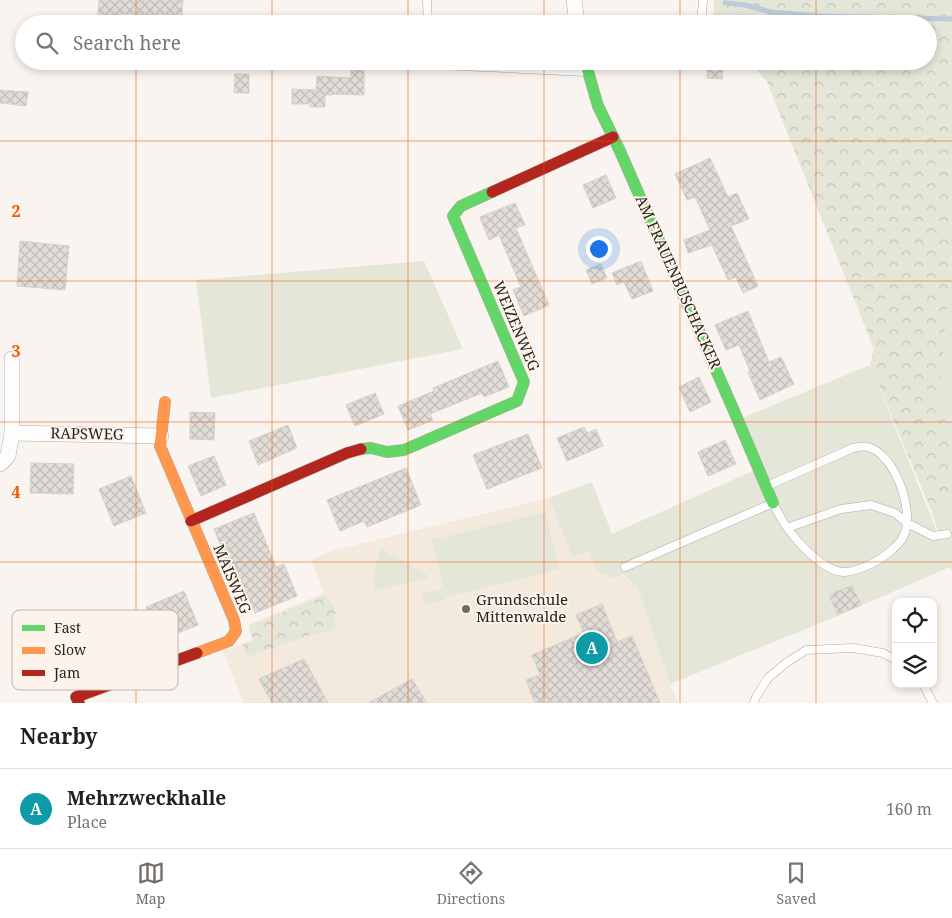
<!DOCTYPE html>
<html lang="en">
<head>
<meta charset="utf-8">
<style>
  :root { --surface:#fff; --page:#f2f2f2; --text:#202124; --muted:#757577; --line:#e0e0e0; --accent:#726c67 }
  body { margin:0; font-family:"Noto Serif",serif; background:var(--page); color:var(--text) }
  .controls { position:absolute; right:15px; bottom:15px; display:grid; overflow:hidden; border-radius:10px; box-shadow:0 2px 8px #0003 }
  .controls button { width:45px; height:45px; display:grid; place-items:center; padding:0; border:0; border-bottom:1px solid var(--line); background:var(--surface); color:var(--text); font:25px sans-serif }
  .you { position:absolute; left:598px; top:248px; width:18px; height:18px; margin:-12px; border:4px solid #fff; border-radius:50%; background:#1a73e8; box-shadow:0 0 0 8px #1a73e833 }
  .badge { display:grid; place-items:center; width:32px; height:32px; border-radius:50%; background:var(--accent); color:#fff; font-size:16px; font-weight:700 }
  .pin { position:absolute; translate:-50% -50%; border:2px solid #fff; box-shadow:0 1px 5px #0006 }
  .list { margin:0; padding:0; list-style:none }
  h2 { display:flex; justify-content:space-between; align-items:center; height:65px; margin:0; padding:0 20px; font-size:21px }
  h2 small { font-size:16px; font-weight:400; color:var(--muted) }
  .list li { display:grid; grid-template-columns:32px 1fr auto; gap:15px; align-items:center; box-sizing:border-box; height:80px; padding:0 20px; border-top:1px solid var(--line) }
  .list b { display:block; font-size:19px; white-space:nowrap }
  .list p { margin:0; font-size:16px; white-space:nowrap; color:var(--muted) }
  .list em { font-size:16px; font-style:normal; color:var(--muted) }
  .icon { flex:none; width:28px; height:28px; fill:none; stroke:currentColor; stroke-width:2; stroke-linecap:round; stroke-linejoin:round }
  .map { position:relative; flex:none; width:952px; height:703px; overflow:hidden }
  .search { position:absolute; background:var(--surface); box-shadow:0 2px 8px #0003; left:15px; right:15px; top:15px; height:55px; display:flex; align-items:center; gap:12px; box-sizing:border-box; padding:0 18px; border-radius:28px; color:var(--muted); font-size:19px }
  .sheet { height:145px; background:var(--surface) }
  nav { display:flex; justify-content:space-around; align-items:center; box-sizing:border-box; height:70px; border-top:1px solid var(--line); background:var(--surface); font-size:14px; color:var(--muted) }
  nav a { display:grid; justify-items:center; gap:2px }
  nav .on { color:var(--accent) }
  .map>svg:first-child { display:block }
  .education { fill:#f4e9dd }
  .green { fill:#e4e6d8 }
  .forest { fill:url(#forest-crowns) }
  .lines { fill:none; stroke-linecap:round; stroke-linejoin:round }
  .stream { stroke:#bccad9; stroke-width:5 }
  .building { fill:url(#building-cross-hatch); stroke:#d7d1cc }
  .lane-casing { stroke:#b0aba6; stroke-width:9 }
  .street-casing { stroke:#b0aba6; stroke-width:16 }
  .fast-casing { stroke:#b0aba6; stroke-width:12 }
  .slow-casing { stroke:#b0aba6; stroke-width:12 }
  .jam-casing { stroke:#b0aba6; stroke-width:12 }
  .lane { stroke:#fefdfd; stroke-width:8 }
  .street { stroke:#fefdfd; stroke-width:15 }
  .fast { stroke:#63d668; stroke-width:11 }
  .slow { stroke:#ff974d; stroke-width:11 }
  .jam { stroke:#b3261e; stroke-width:11 }
  .grid { fill:none; stroke:#e8590c; stroke-width:1; stroke-opacity:0.55 }
  .poi-dot { fill:#726c67; stroke:#fdf3eb; stroke-width:2 }
  .labels { text-anchor:middle; stroke-width:4; stroke-linejoin:round; paint-order:stroke }
  .street-label { font-size:15px; fill:#29231e; stroke:#fdf3eb }
  .poi-label { font-size:15px; fill:#29231e; stroke:#fdf3eb; text-anchor:start }
  .key { fill:#fdf3eb; stroke:#bdb5ae; stroke-width:1 }
  .key-label { font-size:14px; fill:#29231e }
  .grid-label { font-size:16px; text-anchor:middle; font-weight:bold; fill:#e8590c; stroke:#fdf3eb; stroke-width:4; stroke-linejoin:round; paint-order:stroke }
</style>
</head>
<body>
<div class="map">
<svg width="952" height="703" viewBox="0 0 952 703">
  <defs>
    <pattern id="forest-crowns" width="20" height="18" patternUnits="userSpaceOnUse" patternTransform="scale(1.25)"><rect width="20" height="18" fill="#e4e6d8"/><path d="M2 6a3 3 0 1 1 6 0M12 15a3 3 0 1 1 6 0" fill="none" stroke="#c4c5b9"/></pattern>
    <pattern id="building-cross-hatch" width="8" height="8" patternUnits="userSpaceOnUse" patternTransform="scale(1.25)"><rect width="8" height="8" fill="#e2dcd7"/><path d="M0 0l8 8M0 8l8-8" fill="none" stroke="#c2bcb8"/></pattern>
  </defs>
  <rect width="100%" height="100%" fill="#f9f4ef"/>
  <polygon class="education" points="549,498 572,557 589,551 637,586 670,684 678,703 244,703 223,651 252,640 248,625 324,593 311,560 334,550"/>
  <g class="green">
    <polygon points="952,253 952,431 938,408"/>
    <polygon points="424,261 463,349 211,398 196,280"/>
    <polygon points="870,365 946,554 931,510 952,501 952,573 950,567 835,617 670,684 637,586 622,574 614,578 598,572 589,551 572,557 549,498 592,482 612,534 759,468 740,419"/>
    <polygon points="545,512 559,569 446,597 432,540"/>
    <path d="M381,549L427,575V578L375,590C372,575 376,563 381,549Z"/>
    <polygon points="443,589 445,600 425,605 422,594"/>
  </g>
  <g class="forest">
    <polygon points="714,0 952,0 952,253 938,408 952,431 952,501 931,510 870,365 874,349 767,82 750,61 928,61 928,24 720,24 714,17"/>
    <polygon points="325,595 334,607 336,614 333,614 336,624 330,631 307,636 247,657 243,644 253,640 249,626"/>
  </g>
  <g class="lines">
    <polyline class="stream" points="725,3 745,5 771,12 817,16 952,19"/>
  </g>
  <g class="building">
    <polygon points="99,0 183,0 182,15 121,14 121,15 99,15 98,14"/>
    <polygon points="708,61 723,61 722,79 707,78"/>
    <polygon points="351,70 364,71 364,95 332,94 332,95 325,95 325,107 310,107 310,104 292,104 292,89 316,90 317,76 351,78"/>
    <polygon points="235,74 249,74 249,93 234,93"/>
    <polygon points="0,90 28,92 26,106 0,103"/>
    <polygon points="710,158 728,197 737,193 749,219 731,226 758,286 743,293 736,277 728,280 712,245 688,253 684,240 710,230 695,197 687,200 675,174"/>
    <polygon points="606,175 616,198 593,208 583,185"/>
    <polygon points="515,203 525,225 516,228 549,305 524,316 513,290 521,287 499,235 489,240 480,217"/>
    <polygon points="20,241 69,246 65,290 17,286"/>
    <polygon points="641,261 653,291 632,299 624,282 617,285 612,273"/>
    <polygon points="601,264 607,278 592,284 586,270"/>
    <polygon points="748,311 769,362 781,357 794,384 760,400 748,372 750,371 739,345 726,350 715,325"/>
    <polygon points="498,361 509,387 484,397 482,393 430,414 433,420 408,430 398,406 434,391 433,388"/>
    <polygon points="699,377 711,402 690,412 679,387"/>
    <polygon points="375,393 384,414 355,426 346,405"/>
    <polygon points="190,412 215,413 214,440 190,439"/>
    <polygon points="288,425 297,448 258,465 249,441"/>
    <polygon points="584,427 587,433 596,429 603,446 567,461 557,438"/>
    <polygon points="528,434 542,468 487,489 473,455"/>
    <polygon points="725,440 736,464 708,476 698,452"/>
    <polygon points="214,456 226,485 201,496 188,466"/>
    <polygon points="31,463 74,464 73,494 30,493"/>
    <polygon points="406,468 421,505 367,527 364,521 340,531 327,500"/>
    <polygon points="131,476 146,513 114,526 99,489"/>
    <polygon points="254,513 276,567 284,564 297,596 255,613 234,564 229,566 214,529"/>
    <polygon points="852,585 861,605 838,615 829,595"/>
    <polygon points="184,591 198,625 160,640 146,607"/>
    <polygon points="602,604 617,642 632,636 660,703 535,703 526,680 540,675 532,655 584,633 576,615"/>
    <polygon points="304,659 328,703 272,703 259,679"/>
    <polygon points="412,679 427,703 368,703"/>
  </g>
  <g class="lines">
    <g class="lane-casing">
      <g id="lane">
        <polyline points="427,0 428,24"/>
        <polyline points="701,24 703,0"/>
        <polyline points="437,61 440,65 586,72"/>
        <polyline points="787,528 841,509 871,505 895,513 907,523 933,536 947,534"/>
        <path d="M625,567L773,503C777,511 781,519 786,526C797,542 824,572 844,572C855,572 864,567 873,563C883,558 900,545 904,535C915,511 895,454 868,447C864,446 858,447 853,448L767,486"/>
        <polyline points="923,684 933,703"/>
        <polyline points="754,703 756,697 768,678 786,663 806,650 853,648 883,653 896,660"/>
      </g>
    </g>
    <g class="street-casing">
      <g id="street">
        <polyline points="574,0 577,24"/>
        <polyline points="12,359 12,433 161,436"/>
        <polyline points="0,464 8,456 12,433"/>
      </g>
    </g>
    <g class="fast-casing">
      <g id="fast">
        <polyline points="585,61 598,106 619,149 734,411 773,503"/>
        <polyline points="361,449 371,448 387,452 404,450 517,401 524,382 453,216 461,206 492,192"/>
      </g>
    </g>
    <g class="slow-casing">
      <polyline id="slow" points="165,402 160,446 234,620 236,631 229,641 197,653"/>
    </g>
    <g class="jam-casing">
      <g id="jam">
        <polyline points="492,192 613,137"/>
        <polyline points="191,521 347,453 361,449"/>
        <polyline points="79,703 76,697 197,653"/>
      </g>
    </g>
    <use href="#lane" class="lane"/>
    <use href="#street" class="street"/>
    <use href="#fast" class="fast"/>
    <use href="#slow" class="slow"/>
    <use href="#jam" class="jam"/>
  </g>
  <path class="grid" d="M136,0V24M272,0V24M408,0V24M544,0V24M680,0V24M816,0V24M136,61V703M272,61V703M408,61V703M544,61V703M680,61V703M816,61V703M0,141H952M0,281H952M0,422H952M0,562H952"/>
  <circle class="poi-dot" cx="466" cy="609" r="5"/>
  <g class="labels">
    <g class="street-label">
      <text transform="translate(678 282) rotate(66)" y="5">AM FRAUENBUSCHACKER</text>
      <text transform="translate(516 326) rotate(67)" y="5">WEIZENWEG</text>
      <text transform="translate(87 434) rotate(1)" y="5">RAPSWEG</text>
      <text transform="translate(232 579) rotate(67)" y="5">MAISWEG</text>
    </g>
    <g class="poi-label">
      <text x="476" y="605">Grundschule<tspan x="476" dy="17">Mittenwalde</tspan></text>
    </g>
  </g>
  <rect x="12" y="610" width="166" height="80" rx="8" class="key"/>
  <rect x="22" y="625" width="23" height="6" fill="#63d668"/>
  <rect x="22" y="647" width="23" height="7" fill="#ff974d"/>
  <rect x="22" y="670" width="23" height="6" fill="#b3261e"/>
  <g class="key-label">
    <text x="54" y="633">Fast</text>
    <text x="54" y="655">Slow</text>
    <text x="54" y="678">Jam</text>
  </g>
  <g class="grid-label">
    <text x="16" y="217">2</text>
    <text x="16" y="357">3</text>
    <text x="16" y="498">4</text>
  </g>
</svg>
<div class="controls">
<button><svg class="icon" aria-label="locate" viewBox="0 0 24 24"><circle cx="12" cy="12" r="6"/><path d="M12 2v4M12 18v4M2 12h4M18 12h4"/></svg></button>
<button><svg class="icon" aria-label="layers" viewBox="0 0 24 24"><path d="M12 4l9 5-9 5-9-5zM3 14l9 5 9-5"/></svg></button>
</div>
<div class="you"></div>
<div class="pin badge" style="left:592px;top:648px;background:#0f9aa8">A</div>
<div class="search"><svg class="icon" aria-label="search" viewBox="0 0 24 24"><circle cx="10" cy="10" r="6"/><path d="M15 15l6 6"/></svg>Search here</div>
</div>
<section class="sheet">
<h2>Nearby<small></small></h2>
<ul class="list">
<li><span class="badge" style="background:#0f9aa8">A</span><div><b>Mehrzweckhalle</b><p>Place</p></div><em>160 m</em></li>
</ul>
</section>
<nav>
<a class="on"><svg class="icon" aria-label="map" viewBox="0 0 24 24"><path d="M3 6l6-2 6 2 6-2v14l-6 2-6-2-6 2zM9 4v14M15 6v14"/></svg>Map</a>
<a><svg class="icon" aria-label="directions" viewBox="0 0 24 24"><path d="M12 3l9 9-9 9-9-9zM9 14v-3h6M13 9l2 2-2 2"/></svg>Directions</a>
<a><svg class="icon" aria-label="saved" viewBox="0 0 24 24"><path d="M7 4h10v16l-5-4-5 4z"/></svg>Saved</a>
</nav>
</body>
</html>
